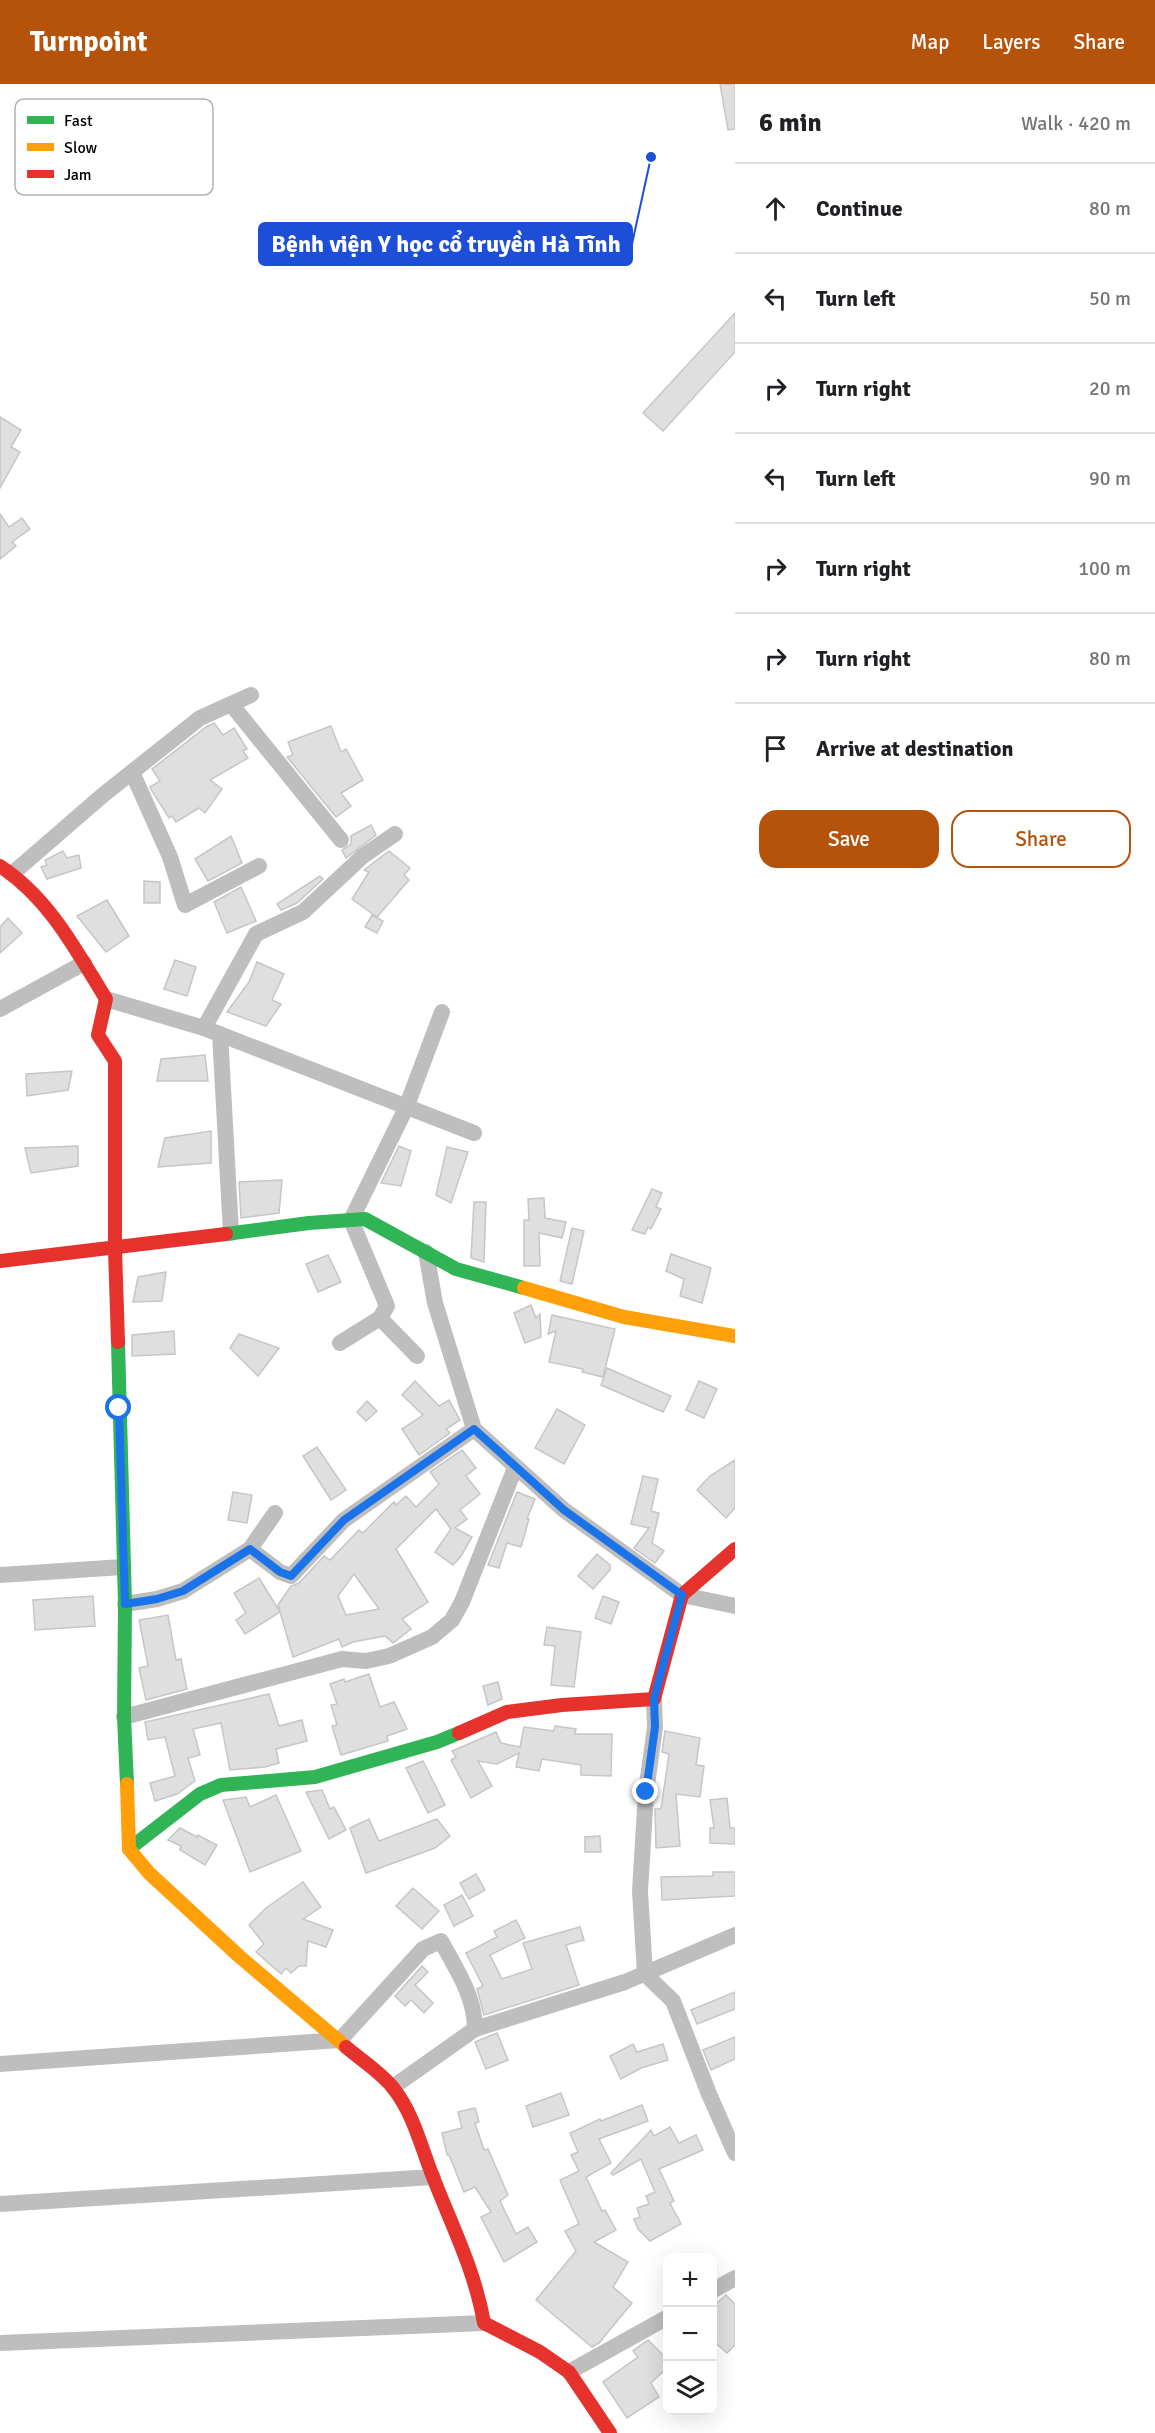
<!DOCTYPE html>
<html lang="en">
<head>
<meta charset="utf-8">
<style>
  :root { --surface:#fff; --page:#f6f6f6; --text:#202124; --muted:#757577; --line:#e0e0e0; --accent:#b45309 }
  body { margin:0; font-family:Signika,sans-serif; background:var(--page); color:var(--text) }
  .controls { position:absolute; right:18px; bottom:18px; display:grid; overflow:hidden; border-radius:12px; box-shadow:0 6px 24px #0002 }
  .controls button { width:54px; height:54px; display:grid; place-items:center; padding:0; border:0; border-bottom:2px solid var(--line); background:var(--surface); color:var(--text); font:30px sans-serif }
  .stop { position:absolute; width:18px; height:18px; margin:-14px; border:4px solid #1a73e8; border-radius:50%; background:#fff }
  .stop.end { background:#1a73e8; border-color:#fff; box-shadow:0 2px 6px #0008 }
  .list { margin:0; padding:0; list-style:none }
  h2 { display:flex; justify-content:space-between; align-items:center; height:78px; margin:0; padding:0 24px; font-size:26px }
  h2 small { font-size:20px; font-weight:400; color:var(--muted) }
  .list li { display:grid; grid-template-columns:39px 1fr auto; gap:18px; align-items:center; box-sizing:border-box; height:90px; padding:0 24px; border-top:2px solid var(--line) }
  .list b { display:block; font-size:22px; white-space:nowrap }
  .list em { font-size:20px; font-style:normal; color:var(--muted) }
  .actions { display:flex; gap:12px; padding:18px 24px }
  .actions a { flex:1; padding:14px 0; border:2px solid var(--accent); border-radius:18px; text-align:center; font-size:21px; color:var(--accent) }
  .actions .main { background:var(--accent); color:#fff }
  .icon { flex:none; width:33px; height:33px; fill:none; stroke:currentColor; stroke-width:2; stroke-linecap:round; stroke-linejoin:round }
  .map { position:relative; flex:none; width:735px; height:2349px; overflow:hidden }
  header { display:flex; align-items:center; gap:36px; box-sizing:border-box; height:84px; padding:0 30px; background:var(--accent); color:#fff }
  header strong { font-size:28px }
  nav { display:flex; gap:33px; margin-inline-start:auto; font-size:21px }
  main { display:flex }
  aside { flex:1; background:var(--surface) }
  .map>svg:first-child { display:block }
  .building { fill:#dfdfdf; stroke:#c6c6c6; stroke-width:1.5; fill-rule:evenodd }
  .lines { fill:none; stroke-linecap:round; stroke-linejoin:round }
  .street { stroke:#bebebe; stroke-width:16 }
  .fast { stroke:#30b455; stroke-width:14 }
  .slow { stroke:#ff9f0a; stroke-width:14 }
  .jam { stroke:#e5322d; stroke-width:14 }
  .route { stroke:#1a73e8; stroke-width:8 }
  .key { fill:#fff; stroke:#b2b2b2; stroke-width:1.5 }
  .key-label { font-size:16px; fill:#000 }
  .leader { fill:none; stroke:#1d4ed8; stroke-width:2 }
  .callout-dot { fill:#1d4ed8; stroke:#fff; stroke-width:2 }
  .callout { fill:#1d4ed8; stroke:#1d4ed8; stroke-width:2 }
  .callout-label { font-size:24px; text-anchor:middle; font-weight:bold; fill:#fff }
</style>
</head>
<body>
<header>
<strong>Turnpoint</strong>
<nav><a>Map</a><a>Layers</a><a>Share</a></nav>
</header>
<main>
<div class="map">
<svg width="735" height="2349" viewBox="0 0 735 2349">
  <rect width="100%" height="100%" fill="#fff"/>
  <g class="building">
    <polygon points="720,0 735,0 735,45 728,46"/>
    <polygon points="735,229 735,268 663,347 643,329"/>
    <polygon points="0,333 21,346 11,363 20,368 0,404"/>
    <polygon points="0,430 9,443 22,434 30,445 12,458 16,462 0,475"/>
    <polygon points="214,639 223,651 234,644 247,665 243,667 248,674 210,696 222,705 205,729 199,724 176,738 172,732 169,734 152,707 150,703 160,697 152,685 206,643"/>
    <polygon points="331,642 341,668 346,665 363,696 341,709 351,722 336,733 287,673 293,671 288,658"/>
    <polygon points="371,741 376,751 346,774 342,766 351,760 351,752"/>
    <polygon points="231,752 242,779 208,797 195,775"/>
    <polygon points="63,767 67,774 79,771 81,784 47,795 41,783 47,781 45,776"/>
    <polygon points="389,767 410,784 404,791 409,796 377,833 352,815 369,788 364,786"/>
    <polygon points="320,792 323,795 297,819 281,826 277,820"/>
    <polygon points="144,797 160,798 160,819 144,819"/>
    <polygon points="241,803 256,837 227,849 214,818"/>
    <polygon points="107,816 129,852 106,868 77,832"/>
    <polygon points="372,831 383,837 377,849 365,843"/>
    <polygon points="8,834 22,849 0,869 0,843"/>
    <polygon points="175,876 196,883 187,912 164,905"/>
    <polygon points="257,878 284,890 272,916 281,920 266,942 227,928 249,898"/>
    <polygon points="205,971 208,997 157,997 161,975"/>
    <polygon points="72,987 68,1006 27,1012 26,990"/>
    <polygon points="211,1047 211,1079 158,1083 165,1054"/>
    <polygon points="78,1062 78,1082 31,1089 25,1064"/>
    <polygon points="399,1062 411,1067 401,1102 381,1099"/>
    <polygon points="447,1063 468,1068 451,1119 436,1111"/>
    <polygon points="282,1096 279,1129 241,1134 239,1098"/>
    <polygon points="652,1105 662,1109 656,1123 661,1125 651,1145 648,1143 645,1150 632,1146"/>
    <polygon points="544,1114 545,1134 566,1138 562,1154 539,1149 540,1182 524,1182 524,1136 529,1136 528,1115"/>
    <polygon points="474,1118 486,1118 484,1178 471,1174"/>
    <polygon points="572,1144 584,1147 572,1200 560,1197"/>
    <polygon points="671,1170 711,1184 702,1219 680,1212 684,1195 666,1187"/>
    <polygon points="328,1171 341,1198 318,1208 306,1180"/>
    <polygon points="166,1188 162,1217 133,1218 138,1193"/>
    <polygon points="531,1221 536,1234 540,1230 541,1253 525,1259 514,1229"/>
    <polygon points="552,1231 615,1245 603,1293 582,1288 583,1285 549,1278 556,1247 548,1250"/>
    <polygon points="174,1247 175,1270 132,1272 132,1251"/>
    <polygon points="239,1250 279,1264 258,1292 230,1264"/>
    <polygon points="607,1284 671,1312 663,1328 601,1301"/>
    <polygon points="415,1297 439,1322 449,1316 460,1336 446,1345 450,1349 419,1371 402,1345 423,1331 402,1311"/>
    <polygon points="699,1297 717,1305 704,1334 686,1326"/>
    <polygon points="367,1317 377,1327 366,1337 357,1328"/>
    <polygon points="557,1325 585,1341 564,1380 535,1364"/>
    <polygon points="317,1363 346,1406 331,1416 303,1372"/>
    <path d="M462,1366L476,1384L466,1392L480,1410L460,1426L467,1435L455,1444L472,1453L461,1472L453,1481L435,1468L451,1445L436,1425L396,1465L428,1518L402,1535L411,1545L393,1559L385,1552L353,1558L342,1563L339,1555L293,1573L278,1521L291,1502L299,1499L324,1472L330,1476L359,1446L363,1449L394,1418L396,1421L406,1412L416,1423L439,1400L430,1388ZM354,1490L379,1525L346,1531L338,1512Z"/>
    <polygon points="735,1376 735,1424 726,1434 697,1406 710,1392"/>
    <polygon points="643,1392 658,1395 651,1427 659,1429 652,1459 664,1467 655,1479 634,1464 649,1444 631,1440"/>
    <polygon points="233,1408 252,1411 247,1439 228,1436"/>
    <polygon points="517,1408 535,1415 527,1435 529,1435 521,1463 507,1459 499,1484 488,1481"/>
    <polygon points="597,1470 610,1481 610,1486 593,1505 578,1492"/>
    <polygon points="259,1494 280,1528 245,1550 236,1536 246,1529 234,1509"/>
    <polygon points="93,1512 95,1542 35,1546 33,1516"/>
    <polygon points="603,1512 619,1518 611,1540 595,1534"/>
    <polygon points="168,1531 176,1576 181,1575 187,1605 146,1616 139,1584 148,1582 139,1536"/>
    <polygon points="547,1543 581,1548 574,1603 551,1601 555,1562 544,1561"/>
    <polygon points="369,1590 380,1623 394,1618 407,1645 387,1652 388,1657 341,1671 332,1642 337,1641 331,1621 337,1620 330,1600 344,1595 345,1598"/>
    <polygon points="498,1598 502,1615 488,1621 483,1602"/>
    <polygon points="269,1610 279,1642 302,1636 307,1657 276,1665 279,1679 265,1683 230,1686 221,1639 193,1645 200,1671 188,1674 195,1697 177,1710 155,1717 150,1699 175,1692 165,1653 148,1656 145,1638"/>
    <polygon points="555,1642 576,1645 575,1650 612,1650 611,1692 581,1691 581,1681 542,1675 539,1687 516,1683 519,1669 497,1680 478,1677 492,1702 471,1714 451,1676 456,1673 452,1667 496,1648 501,1659 520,1663 524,1643 554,1647"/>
    <polygon points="665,1647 700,1654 696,1681 704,1682 700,1713 676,1710 680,1762 656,1764 655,1725 661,1725 669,1670 662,1668"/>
    <polygon points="423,1677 445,1721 428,1729 406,1684"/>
    <polygon points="322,1706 330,1725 334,1723 346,1746 329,1755 306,1708"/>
    <polygon points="276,1711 301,1767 250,1788 223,1716 246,1713 250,1723"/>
    <polygon points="727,1714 730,1744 735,1744 735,1760 710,1759 710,1744 714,1744 710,1716"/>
    <polygon points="369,1735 379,1757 437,1735 450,1752 435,1764 366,1789 350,1744"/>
    <polygon points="180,1744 197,1753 198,1751 217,1761 205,1781 180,1766 181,1762 168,1756"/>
    <polygon points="600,1752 601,1768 585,1768 585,1753"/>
    <polygon points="713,1788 735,1788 735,1812 662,1816 661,1793 713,1792"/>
    <polygon points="476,1790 485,1806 469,1815 460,1799"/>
    <polygon points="303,1798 321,1823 303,1835 333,1846 326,1863 308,1857 306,1882 299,1882 291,1889 286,1884 281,1890 256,1868 264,1860 249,1841 266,1824"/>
    <polygon points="413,1804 439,1827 422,1845 396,1822"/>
    <polygon points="462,1811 473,1832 454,1842 444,1821"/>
    <polygon points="516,1836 525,1854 490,1871 502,1895 532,1885 523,1859 580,1843 584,1856 566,1861 579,1901 484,1931 477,1905 483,1902 466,1869 497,1853 494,1847"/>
    <polygon points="422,1882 428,1888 415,1901 433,1919 424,1929 411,1916 405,1922 395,1912"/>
    <polygon points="735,1908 735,1925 697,1940 691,1926"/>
    <polygon points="497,1949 508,1976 486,1985 475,1958"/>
    <polygon points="735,1953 735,1975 711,1986 703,1966"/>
    <polygon points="633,1960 637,1968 663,1960 668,1976 641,1984 621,1995 610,1972"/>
    <polygon points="561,2009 569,2031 533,2043 526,2022"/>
    <polygon points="642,2021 648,2037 599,2055 611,2079 586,2093 602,2127 605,2126 616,2146 594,2158 628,2178 613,2203 632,2219 599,2259 592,2263 536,2216 576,2167 565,2147 579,2140 560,2096 579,2087 571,2071 578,2068 570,2049 600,2035 601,2037"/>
    <polygon points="475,2024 479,2038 475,2039 484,2066 488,2065 508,2111 500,2117 516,2150 528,2143 537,2158 504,2178 481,2133 491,2128 475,2103 464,2108 449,2071 447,2071 442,2049 462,2044 458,2028"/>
    <polygon points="670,2043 679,2059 696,2051 703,2066 659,2085 674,2117 670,2119 681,2140 650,2157 638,2145 634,2135 640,2133 637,2124 649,2120 646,2112 655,2108 641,2075 613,2091 611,2089 651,2046 654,2052"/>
    <polygon points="726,2211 735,2220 735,2261 727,2269 712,2256 712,2223"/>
    <polygon points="648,2256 668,2276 668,2283 651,2299 659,2313 627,2334 603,2298 638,2273 633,2267"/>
  </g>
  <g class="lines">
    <g class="street">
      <polyline points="231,620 341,756"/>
      <polyline points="132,688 170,773 185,821 259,782"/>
      <polyline points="13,789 103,711 200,634 251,611"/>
      <polyline points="106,915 204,944 474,1049"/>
      <polyline points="0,925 84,879"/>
      <polyline points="204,944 256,850 303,828 363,772 395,750"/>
      <polyline points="220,950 231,1149"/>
      <polyline points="426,1168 435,1219 474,1345 564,1426 682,1511 735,1522"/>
      <polyline points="380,1234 417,1272"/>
      <polyline points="340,1259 380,1234 387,1222 351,1136 406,1024 442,928"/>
      <polyline points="250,1465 280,1488 291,1492 344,1436 474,1345"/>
      <polyline points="0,1491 123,1483"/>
      <polyline points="125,1520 157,1515 183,1507 250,1465 275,1429"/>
      <polyline points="654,1615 655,1643 646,1708 640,1807 645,1890 673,1917 709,2010 735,2069"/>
      <polyline points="124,1633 342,1575 366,1577 389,1572 432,1553 452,1536 462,1518 515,1384"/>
      <path d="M0,1980L340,1956L423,1865L441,1857C456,1885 475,1912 475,1945"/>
      <polyline points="393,2003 475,1945 625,1898 735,1851"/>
      <polyline points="0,2120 433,2093"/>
      <polyline points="712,2207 735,2194"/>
      <polyline points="0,2259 484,2239"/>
      <polyline points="569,2288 668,2233"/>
    </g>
    <g class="fast">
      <polyline points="226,1150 309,1139 365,1135 456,1185 524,1204"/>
      <polyline points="118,1258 125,1520 124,1633 127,1700"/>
      <polyline points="129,1765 200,1710 221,1701 315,1693 437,1658 459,1649"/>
    </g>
    <g class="slow">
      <polyline points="524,1204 624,1233 735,1252"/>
      <polyline points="127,1700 129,1765 149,1789 240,1873 346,1963"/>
    </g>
    <g class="jam">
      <path d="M0,782C49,814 76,866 106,915L98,951L115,977V1165L118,1258"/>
      <polyline points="0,1177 226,1150"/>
      <polyline points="459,1649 507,1628 562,1621 654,1615 682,1511 735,1465"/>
      <path d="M346,1963C361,1976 382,1989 394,2005C414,2031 421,2063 433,2093C452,2142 475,2187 484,2239L540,2268L569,2288L610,2349"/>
    </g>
  </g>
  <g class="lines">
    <polyline class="route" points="119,1324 125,1520 157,1515 183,1507 250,1465 280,1488 291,1492 344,1436 474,1345 564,1426 682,1511 654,1615 655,1643 646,1708"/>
  </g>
  <rect x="15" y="15" width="198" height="96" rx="9" class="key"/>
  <rect x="27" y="32" width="27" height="8" fill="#30b455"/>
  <rect x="27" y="59" width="27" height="8" fill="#ff9f0a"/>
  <rect x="27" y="86" width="27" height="8" fill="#e5322d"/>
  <g class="key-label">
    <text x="64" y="42">Fast</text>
    <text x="64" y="69">Slow</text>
    <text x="64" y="96">Jam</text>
  </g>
  <path class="leader" d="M651 73L632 160"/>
  <circle class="callout-dot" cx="651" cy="73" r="6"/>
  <rect class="callout" x="259" y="139" width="373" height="42" rx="6"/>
  <g class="callout-label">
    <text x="446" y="168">Bệnh viện Y học cổ truyền Hà Tĩnh</text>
  </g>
</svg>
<div class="controls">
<button>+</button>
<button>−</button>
<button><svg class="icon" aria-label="layers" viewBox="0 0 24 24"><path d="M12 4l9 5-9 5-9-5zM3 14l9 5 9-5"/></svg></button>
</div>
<div class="stop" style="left:119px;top:1324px"></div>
<div class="stop end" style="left:646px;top:1708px"></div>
</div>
<aside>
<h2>6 min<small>Walk · 420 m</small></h2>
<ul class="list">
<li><svg class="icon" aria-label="ahead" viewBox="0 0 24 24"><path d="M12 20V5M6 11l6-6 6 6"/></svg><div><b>Continue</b></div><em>80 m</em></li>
<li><svg class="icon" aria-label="left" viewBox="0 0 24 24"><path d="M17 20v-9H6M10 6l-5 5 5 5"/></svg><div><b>Turn left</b></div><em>50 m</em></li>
<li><svg class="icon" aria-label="right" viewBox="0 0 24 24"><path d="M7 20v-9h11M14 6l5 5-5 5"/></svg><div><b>Turn right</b></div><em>20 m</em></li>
<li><svg class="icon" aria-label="left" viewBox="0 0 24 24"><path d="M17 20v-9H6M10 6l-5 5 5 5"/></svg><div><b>Turn left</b></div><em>90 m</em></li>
<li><svg class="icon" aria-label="right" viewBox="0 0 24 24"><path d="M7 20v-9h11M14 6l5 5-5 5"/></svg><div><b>Turn right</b></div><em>100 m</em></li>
<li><svg class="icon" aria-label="right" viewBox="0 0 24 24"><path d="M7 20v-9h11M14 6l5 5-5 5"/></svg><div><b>Turn right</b></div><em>80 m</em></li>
<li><svg class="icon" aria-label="arrive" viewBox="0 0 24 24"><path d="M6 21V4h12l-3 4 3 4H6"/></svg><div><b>Arrive at destination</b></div></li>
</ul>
<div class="actions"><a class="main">Save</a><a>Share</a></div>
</aside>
</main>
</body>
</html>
